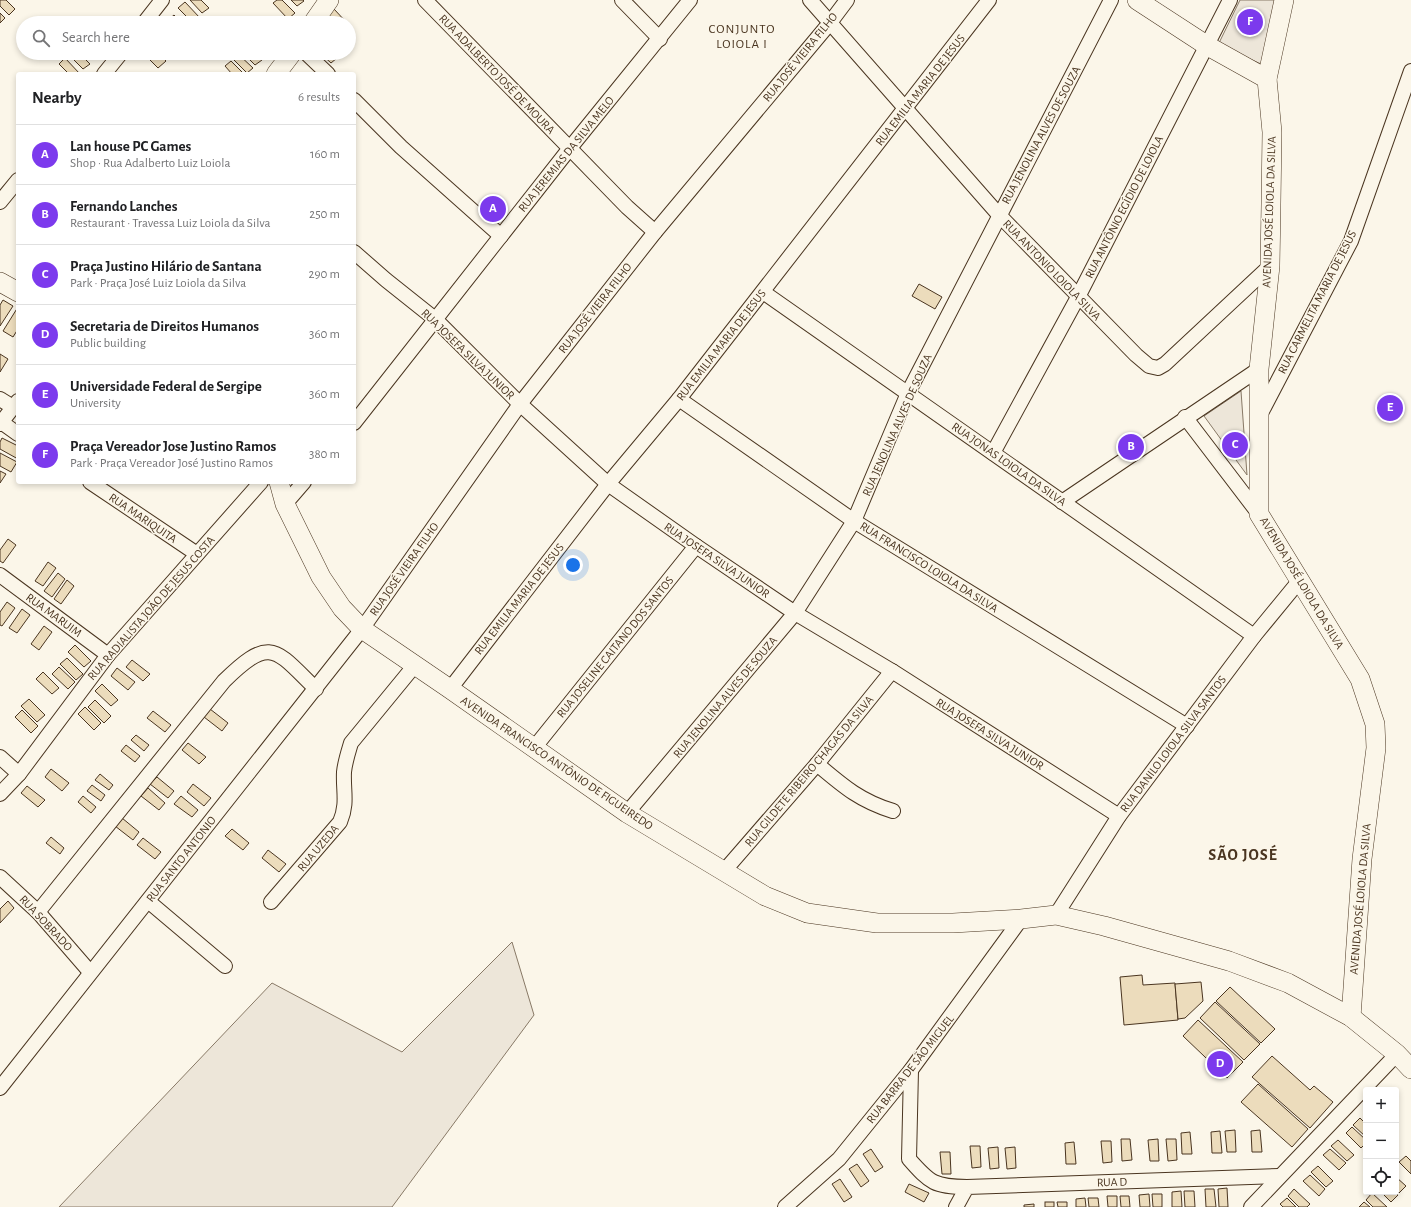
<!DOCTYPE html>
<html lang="en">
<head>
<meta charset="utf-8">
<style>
  :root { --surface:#fff; --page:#f2f2f2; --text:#202124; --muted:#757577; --line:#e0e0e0; --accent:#7c3aed }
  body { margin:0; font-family:"Alegreya Sans",sans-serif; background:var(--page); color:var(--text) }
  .controls { position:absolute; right:12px; bottom:12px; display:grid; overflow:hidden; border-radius:4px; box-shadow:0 2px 6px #0003 }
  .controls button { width:36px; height:36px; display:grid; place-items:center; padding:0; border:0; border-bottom:1px solid var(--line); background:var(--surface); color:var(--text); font:20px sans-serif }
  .you { position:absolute; left:573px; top:565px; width:14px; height:14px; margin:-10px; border:3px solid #fff; border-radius:50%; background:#1a73e8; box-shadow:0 0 0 6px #1a73e833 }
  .badge { display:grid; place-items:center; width:26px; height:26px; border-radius:50%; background:var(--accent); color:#fff; font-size:13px; font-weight:700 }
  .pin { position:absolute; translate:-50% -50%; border:2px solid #fff; box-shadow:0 1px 4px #0006 }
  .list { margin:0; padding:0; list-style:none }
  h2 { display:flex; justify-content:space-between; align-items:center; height:52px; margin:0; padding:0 16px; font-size:17px }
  h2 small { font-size:13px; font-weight:400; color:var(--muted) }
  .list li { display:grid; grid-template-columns:26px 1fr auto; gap:12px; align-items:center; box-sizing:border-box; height:60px; padding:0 16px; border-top:1px solid var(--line) }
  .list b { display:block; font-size:15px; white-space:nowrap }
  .list p { margin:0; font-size:13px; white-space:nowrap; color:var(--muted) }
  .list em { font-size:13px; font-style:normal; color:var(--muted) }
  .icon { flex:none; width:22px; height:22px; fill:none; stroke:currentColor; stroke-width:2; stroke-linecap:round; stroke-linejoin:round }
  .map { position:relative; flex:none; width:1411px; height:1207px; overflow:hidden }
  .search { position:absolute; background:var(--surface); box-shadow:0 2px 6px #0003; left:16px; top:16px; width:340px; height:44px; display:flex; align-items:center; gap:10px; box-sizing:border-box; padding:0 14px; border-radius:22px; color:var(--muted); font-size:15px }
  .panel { position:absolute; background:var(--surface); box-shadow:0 2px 6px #0003; left:16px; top:72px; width:340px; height:412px; border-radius:4px }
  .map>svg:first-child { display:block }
  .green { fill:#ede6d9; stroke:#887966 }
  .building { fill:#ecdcbc; stroke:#4a3520 }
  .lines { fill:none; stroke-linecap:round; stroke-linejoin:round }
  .street-casing { stroke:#4a3520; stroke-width:16 }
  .secondary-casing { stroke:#4a3520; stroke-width:20 }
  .street { stroke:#fbf6e9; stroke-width:14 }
  .secondary { stroke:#fbf6e9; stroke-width:19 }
  .labels { text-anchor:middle; stroke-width:3; stroke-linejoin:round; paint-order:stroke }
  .street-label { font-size:12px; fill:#4a3520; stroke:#fbf6e9 }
  .neighbourhood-label { font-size:13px; letter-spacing:1px; fill:#4a3520; stroke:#fbf6e9 }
  .district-label { font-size:16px; font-weight:bold; letter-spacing:1px; fill:#4a3520; stroke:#fbf6e9 }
</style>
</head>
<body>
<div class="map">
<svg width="1411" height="1207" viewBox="0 0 1411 1207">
  <rect width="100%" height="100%" fill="#fbf6e9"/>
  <g class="green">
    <polygon points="1240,0 1276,0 1261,64 1218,45"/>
    <polygon points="1241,391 1247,475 1204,416"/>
    <polygon points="512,942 534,1015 392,1207 59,1207 272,983 402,1052"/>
  </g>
  <g class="building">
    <polygon points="0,0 6,0 15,9 9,15 0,6"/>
    <polygon points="190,0 201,0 209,8 202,13"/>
    <polygon points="277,0 282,0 295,13 288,19 273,3"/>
    <polygon points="291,0 303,0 304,1 297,6"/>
    <polygon points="185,2 200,18 193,23 178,8"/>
    <polygon points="334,9 347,23 335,23 328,15"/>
    <polygon points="0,13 5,18 0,23"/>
    <polygon points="174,15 182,23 171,23 168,20"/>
    <polygon points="70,53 79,53 90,64 83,69 68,54"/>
    <polygon points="143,53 158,53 166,61 158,68"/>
    <polygon points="237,53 253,68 247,73 232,58"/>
    <polygon points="243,53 255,53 262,60 255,65"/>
    <polygon points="320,53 332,53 337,58 331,63"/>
    <polygon points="65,58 80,74 69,74 59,64"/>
    <polygon points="231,61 244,74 232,74 225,66"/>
    <polygon points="919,284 942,297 935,309 912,296"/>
    <polygon points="3,300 13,306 0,326 0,305"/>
    <polygon points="18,307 18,329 13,337 3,331"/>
    <polygon points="0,354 8,359 0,372"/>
    <polygon points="2,438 18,446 18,459 0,449 0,442"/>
    <polygon points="0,453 17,462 11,472 0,466"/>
    <polygon points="0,471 6,474 0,483"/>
    <polygon points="8,539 16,545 3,563 0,561 0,550"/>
    <polygon points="48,562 56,568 43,586 35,581"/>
    <polygon points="58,573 65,579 52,597 44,591"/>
    <polygon points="67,580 74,586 61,604 54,599"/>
    <polygon points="7,602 15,608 2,626 0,625 0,612"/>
    <polygon points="22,609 30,615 17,633 9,628"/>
    <polygon points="44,626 52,632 39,650 31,644"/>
    <polygon points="75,645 91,661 84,667 68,652"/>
    <polygon points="67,658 83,674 76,680 60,664"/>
    <polygon points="132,660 150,674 143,681 126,667"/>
    <polygon points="59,667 75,682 68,689 52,674"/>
    <polygon points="117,668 135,682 128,690 111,676"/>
    <polygon points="43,672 59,688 52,694 36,679"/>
    <polygon points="102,684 118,700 111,706 95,691"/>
    <polygon points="29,699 45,715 37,722 21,706"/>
    <polygon points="95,700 111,716 104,723 88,707"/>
    <polygon points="85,707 101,723 94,730 78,714"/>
    <polygon points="210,709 228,723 222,731 204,717"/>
    <polygon points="22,710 38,726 31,733 15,717"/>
    <polygon points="153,711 171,725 165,732 147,718"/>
    <polygon points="136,735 149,745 144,751 131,740"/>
    <polygon points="188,743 206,757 199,764 182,750"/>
    <polygon points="126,745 140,756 135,762 121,751"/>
    <polygon points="51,769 69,783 62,791 45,777"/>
    <polygon points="100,774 113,785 109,790 95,780"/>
    <polygon points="157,777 174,791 168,798 150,784"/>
    <polygon points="193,784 211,798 204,806 187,792"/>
    <polygon points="92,785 105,795 101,801 87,791"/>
    <polygon points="27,786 45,800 38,807 21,793"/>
    <polygon points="148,788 165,803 159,810 141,796"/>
    <polygon points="83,796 96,807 91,813 78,802"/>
    <polygon points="181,796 198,810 192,817 174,804"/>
    <polygon points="122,818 139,832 133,840 115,826"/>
    <polygon points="232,829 249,843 243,850 225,836"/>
    <polygon points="51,837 64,848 60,854 46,843"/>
    <polygon points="143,838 161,852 155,859 137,845"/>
    <polygon points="268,850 286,864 279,872 262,858"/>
    <polygon points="8,901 14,908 0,923 0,909"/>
    <polygon points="1142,975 1143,985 1175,983 1178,1020 1124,1025 1120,977"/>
    <polygon points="1201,982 1203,1001 1185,1018 1178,1019 1175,984"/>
    <polygon points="1230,987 1275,1029 1261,1043 1216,1001"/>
    <polygon points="1215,1002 1260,1044 1244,1060 1200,1018"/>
    <polygon points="1198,1020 1243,1062 1227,1078 1183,1036"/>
    <polygon points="1272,1056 1310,1090 1314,1086 1333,1102 1310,1128 1252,1077"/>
    <polygon points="1258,1084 1308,1129 1292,1147 1241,1102"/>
    <polygon points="1360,1118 1366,1124 1366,1137 1353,1125"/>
    <polygon points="1352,1127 1366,1140 1366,1143 1361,1148 1346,1133"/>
    <polygon points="1235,1130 1236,1152 1227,1152 1225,1131"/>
    <polygon points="1260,1130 1262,1152 1252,1152 1251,1131"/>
    <polygon points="1220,1131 1222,1153 1212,1153 1211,1132"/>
    <polygon points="1190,1132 1192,1154 1182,1154 1181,1133"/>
    <polygon points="1121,1139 1130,1139 1132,1160 1122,1161"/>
    <polygon points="1158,1139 1159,1161 1150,1161 1148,1140"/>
    <polygon points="1166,1139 1176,1139 1177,1160 1168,1161"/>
    <polygon points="1338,1140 1354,1155 1347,1161 1331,1146"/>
    <polygon points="1101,1141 1111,1141 1112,1162 1103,1163"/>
    <polygon points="1074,1142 1076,1164 1066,1164 1065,1143"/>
    <polygon points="970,1146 980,1146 981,1167 972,1168"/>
    <polygon points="998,1147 999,1168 990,1169 988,1148"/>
    <polygon points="1015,1147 1016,1168 1007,1169 1005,1148"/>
    <polygon points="871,1149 883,1167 875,1172 863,1154"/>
    <polygon points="1330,1149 1346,1163 1339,1170 1323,1155"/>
    <polygon points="940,1152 950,1152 951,1174 942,1174"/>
    <polygon points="1406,1156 1411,1161 1411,1174 1399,1162"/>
    <polygon points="857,1164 869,1181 861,1187 849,1169"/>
    <polygon points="1318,1166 1333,1181 1326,1187 1311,1172"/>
    <polygon points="1310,1175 1325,1189 1319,1196 1303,1181"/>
    <polygon points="1396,1177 1406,1186 1399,1193 1396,1190"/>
    <polygon points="840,1179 852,1197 844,1202 832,1184"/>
    <polygon points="909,1184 929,1193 924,1202 905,1192"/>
    <polygon points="1227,1188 1228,1207 1219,1207 1218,1189"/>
    <polygon points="1205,1189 1214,1189 1216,1207 1206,1207"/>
    <polygon points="1294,1189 1310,1204 1307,1207 1299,1207 1288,1196"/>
    <polygon points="1181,1191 1182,1207 1172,1207 1172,1192"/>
    <polygon points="1184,1191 1194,1191 1195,1207 1185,1207"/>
    <polygon points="1381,1192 1395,1192 1398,1195 1391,1202"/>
    <polygon points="1372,1193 1387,1207 1373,1207 1366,1200"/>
    <polygon points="1149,1194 1150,1207 1140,1207 1139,1195"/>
    <polygon points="1152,1194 1162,1194 1162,1207 1153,1207"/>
    <polygon points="1107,1196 1117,1196 1117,1207 1108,1207"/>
    <polygon points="1120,1196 1129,1196 1130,1207 1121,1207"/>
    <polygon points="1085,1198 1086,1207 1076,1207 1076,1199"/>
    <polygon points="1088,1198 1098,1198 1099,1207 1089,1207"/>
    <polygon points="1287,1198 1296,1207 1283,1207 1280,1204"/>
    <rect x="1045" y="1202" width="9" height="5"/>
    <polygon points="1057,1202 1067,1202 1067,1207 1058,1207"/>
    <polygon points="1364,1202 1370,1207 1359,1207"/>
    <polygon points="1034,1204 1034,1207 1024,1207 1024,1205"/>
  </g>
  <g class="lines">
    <g class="street-casing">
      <g id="street">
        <polyline points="425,0 627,207 655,232"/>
        <polyline points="622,0 660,39"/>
        <polyline points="810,0 999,215 1136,355 1149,366 1158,368 1165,364 1270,266"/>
        <polyline points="144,23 162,0"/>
        <polyline points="306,53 328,74"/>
        <polyline points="104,74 121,53"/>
        <polyline points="354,100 401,147 501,236"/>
        <polyline points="0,202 18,180"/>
        <polyline points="354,252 386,280 435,319 520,404 608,484 696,546 795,613 892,671 1119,816"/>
        <polyline points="763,292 1254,636"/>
        <polyline points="0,399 13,407"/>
        <polyline points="679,399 854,521 1187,726"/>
        <polyline points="1260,415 1351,241 1411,71"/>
        <polyline points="1185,417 1259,514"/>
        <polyline points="1,422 18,434"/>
        <polyline points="354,423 570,148 690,0"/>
        <polyline points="0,424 18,401"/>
        <polyline points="993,453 1078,297 1230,0"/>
        <polyline points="90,482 197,554"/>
        <polyline points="1062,502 1259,369"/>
        <polyline points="285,504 304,482"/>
        <polyline points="0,575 108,655"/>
        <polyline points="450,689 608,484 679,399 989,0"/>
        <polyline points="534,748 696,546"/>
        <polyline points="0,757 19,774"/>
        <path d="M817,764C843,786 860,801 893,811"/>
        <polyline points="0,794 19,774 108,655 261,482"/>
        <polyline points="627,813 795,613 854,521 908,393 1111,0"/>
        <polyline points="725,870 817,764 892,671"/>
        <polyline points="0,877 38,912 90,972"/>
        <polyline points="148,901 225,966"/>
        <path d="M271,902L340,822C348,803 343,791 344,772C345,762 348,753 351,743L415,665"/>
        <path d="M38,912L224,681C271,635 275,649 316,689"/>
        <polyline points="1056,915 1119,816 1254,636 1300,580"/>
        <path d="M911,1070L909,1159C930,1183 935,1187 967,1187"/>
        <polyline points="0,1088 362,629 520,404 655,232 829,24 847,0"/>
        <polyline points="785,1207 839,1159 911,1070 1021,919"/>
        <polyline points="956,1207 967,1187 1279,1176"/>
        <polyline points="1251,1207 1397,1054"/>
      </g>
    </g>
    <g class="secondary-casing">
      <g id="secondary">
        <polyline points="1137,0 1206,45 1267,79"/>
        <polyline points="1284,0 1267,79 1272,132 1271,204 1270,266 1259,369 1259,514 1360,679 1375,724 1376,748 1362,859 1351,1017"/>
        <polyline points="313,23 329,0"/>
        <polyline points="276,74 292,53"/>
        <polyline points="0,282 18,292"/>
        <polyline points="279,482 285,504 321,577 342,608 362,629 450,689 627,813 765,896 807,913 877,923 953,923 1021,919 1056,915 1104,926 1229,961 1288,983 1351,1017 1397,1054 1411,1069"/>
      </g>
    </g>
    <use href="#street" class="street"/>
    <use href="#secondary" class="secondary"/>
  </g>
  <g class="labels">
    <g class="street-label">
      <text transform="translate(800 57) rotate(-51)" y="4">RUA JOSÉ VIEIRA FILHO</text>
      <text transform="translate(497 74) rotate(46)" y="4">RUA ADALBERTO JOSÉ DE MOURA</text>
      <text transform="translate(920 90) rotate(-52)" y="4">RUA EMILIA MARIA DE JESUS</text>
      <text transform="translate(1041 135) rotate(-62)" y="4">RUA JENOLINA ALVES DE SOUZA</text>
      <text transform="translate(566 154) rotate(-51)" y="4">RUA JEREMIAS DA SILVA MELO</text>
      <text transform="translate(1124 207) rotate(-63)" y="4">RUA ANTÔNIO EGÍDIO DE LOIOLA</text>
      <text transform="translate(1269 212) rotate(-88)" y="4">AVENIDA JOSÉ LOIOLA DA SILVA</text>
      <text transform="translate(1052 270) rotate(46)" y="4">RUA ANTONIO LOIOLA SILVA</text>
      <text transform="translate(1317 302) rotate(-63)" y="4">RUA CARMELITA MARIA DE JESUS</text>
      <text transform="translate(595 308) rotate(-52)" y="4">RUA JOSÉ VIEIRA FILHO</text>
      <text transform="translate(721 345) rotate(-52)" y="4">RUA EMILIA MARIA DE JESUS</text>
      <text transform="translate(468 354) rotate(44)" y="4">RUA JOSEFA SILVA JUNIOR</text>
      <text transform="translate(897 425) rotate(-66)" y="4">RUA JENOLINA ALVES DE SOUZA</text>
      <text transform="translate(1009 464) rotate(35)" y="4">RUA JONAS LOIOLA DA SILVA</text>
      <text transform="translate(143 518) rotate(34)" y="4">RUA MARIQUITA</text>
      <text transform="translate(717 560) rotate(34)" y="4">RUA JOSEFA SILVA JUNIOR</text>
      <text transform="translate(929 567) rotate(32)" y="4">RUA FRANCISCO LOIOLA DA SILVA</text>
      <text transform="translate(404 569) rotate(-55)" y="4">RUA JOSÉ VIEIRA FILHO</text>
      <text transform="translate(1302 583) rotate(59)" y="4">AVENIDA JOSÉ LOIOLA DA SILVA</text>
      <text transform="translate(519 599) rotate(-52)" y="4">RUA EMILIA MARIA DE JESUS</text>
      <text transform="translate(151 608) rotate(-49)" y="4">RUA RADIALISTA JOÃO DE JESUS COSTA</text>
      <text transform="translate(54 615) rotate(36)" y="4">RUA MARUIM</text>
      <text transform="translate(615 647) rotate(-51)" y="4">RUA JOSELINE CAITANO DOS SANTOS</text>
      <text transform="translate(725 697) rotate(-50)" y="4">RUA JENOLINA ALVES DE SOUZA</text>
      <text transform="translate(990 734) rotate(32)" y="4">RUA JOSEFA SILVA JUNIOR</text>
      <text transform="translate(1173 744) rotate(-53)" y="4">RUA DANILO LOIOLA SILVA SANTOS</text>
      <text transform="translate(557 763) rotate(34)" y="4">AVENIDA FRANCISCO ANTÔNIO DE FIGUEIREDO</text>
      <text transform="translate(809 771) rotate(-50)" y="4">RUA GILDETE RIBEIRO CHAGAS DA SILVA</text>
      <text transform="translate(318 848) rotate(-50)" y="4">RUA UZEDA</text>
      <text transform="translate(181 859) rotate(-52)" y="4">RUA SANTO ANTONIO</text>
      <text transform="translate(1360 899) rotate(-85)" y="4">AVENIDA JOSÉ LOIOLA DA SILVA</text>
      <text transform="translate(46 923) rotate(47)" y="4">RUA SOBRADO</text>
      <text transform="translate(910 1069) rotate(-52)" y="4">RUA BARRA DE SÃO MIGUEL</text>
      <text transform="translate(1112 1182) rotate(-2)" y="4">RUA D</text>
    </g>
    <g class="neighbourhood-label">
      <text x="742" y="33">CONJUNTO<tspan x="742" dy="15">LOIOLA I</tspan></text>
    </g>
    <g class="district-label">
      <text x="1243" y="860">SÃO JOSÉ</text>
    </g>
  </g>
</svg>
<div class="controls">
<button>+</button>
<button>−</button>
<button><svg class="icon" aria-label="locate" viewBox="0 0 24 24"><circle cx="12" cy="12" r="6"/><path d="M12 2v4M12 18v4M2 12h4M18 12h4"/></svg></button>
</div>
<div class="you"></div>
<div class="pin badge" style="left:493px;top:209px">A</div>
<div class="pin badge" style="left:1131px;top:447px">B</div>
<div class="pin badge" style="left:1235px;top:445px">C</div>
<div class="pin badge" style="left:1220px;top:1064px">D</div>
<div class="pin badge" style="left:1390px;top:408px">E</div>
<div class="pin badge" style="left:1250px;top:22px">F</div>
<div class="search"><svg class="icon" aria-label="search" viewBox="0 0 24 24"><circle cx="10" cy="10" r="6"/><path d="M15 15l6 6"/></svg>Search here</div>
<section class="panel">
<h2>Nearby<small>6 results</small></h2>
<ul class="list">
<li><span class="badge">A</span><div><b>Lan house PC Games</b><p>Shop · Rua Adalberto Luiz Loiola</p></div><em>160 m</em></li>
<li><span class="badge">B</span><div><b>Fernando Lanches</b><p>Restaurant · Travessa Luiz Loiola da Silva</p></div><em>250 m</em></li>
<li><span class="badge">C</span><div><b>Praça Justino Hilário de Santana</b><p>Park · Praça José Luiz Loiola da Silva</p></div><em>290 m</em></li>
<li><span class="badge">D</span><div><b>Secretaria de Direitos Humanos</b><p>Public building</p></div><em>360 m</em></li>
<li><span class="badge">E</span><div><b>Universidade Federal de Sergipe</b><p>University</p></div><em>360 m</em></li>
<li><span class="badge">F</span><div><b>Praça Vereador Jose Justino Ramos</b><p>Park · Praça Vereador José Justino Ramos</p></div><em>380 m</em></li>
</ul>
</section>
</div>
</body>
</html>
